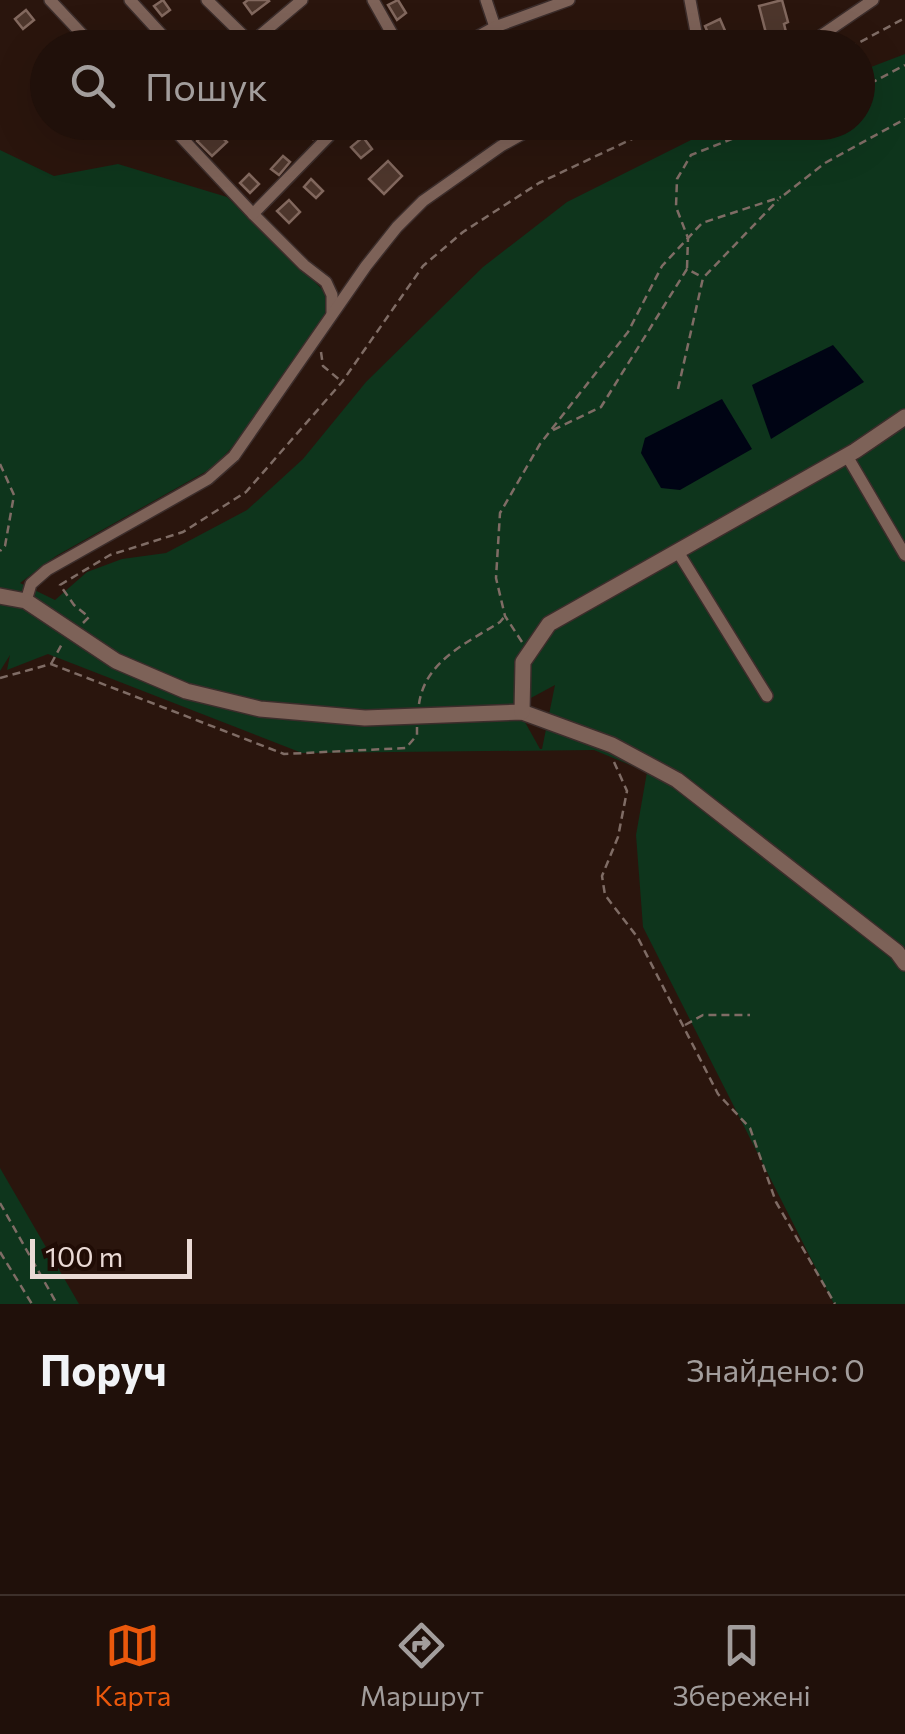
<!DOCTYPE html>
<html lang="uk">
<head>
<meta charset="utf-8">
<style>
  :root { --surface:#20100a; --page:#281913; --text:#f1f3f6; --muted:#a29d9c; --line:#3d302b; --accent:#ea580c }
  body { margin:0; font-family:Commissioner,sans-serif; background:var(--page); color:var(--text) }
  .scale { position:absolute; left:30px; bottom:25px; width:162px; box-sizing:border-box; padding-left:10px; border:5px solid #eadad5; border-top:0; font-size:28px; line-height:35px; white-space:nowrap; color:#eadad5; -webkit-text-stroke:8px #200c05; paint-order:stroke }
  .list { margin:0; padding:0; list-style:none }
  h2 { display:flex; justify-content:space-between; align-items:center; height:130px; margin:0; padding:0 40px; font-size:42px }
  h2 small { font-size:32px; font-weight:400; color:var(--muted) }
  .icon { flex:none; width:55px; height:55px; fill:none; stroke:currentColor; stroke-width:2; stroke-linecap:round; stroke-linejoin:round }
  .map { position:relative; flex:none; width:905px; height:1304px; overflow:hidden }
  .search { position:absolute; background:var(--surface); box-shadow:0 10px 40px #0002; left:30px; right:30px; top:30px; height:110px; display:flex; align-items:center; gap:25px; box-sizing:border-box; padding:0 35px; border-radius:55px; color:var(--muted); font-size:38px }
  .sheet { height:290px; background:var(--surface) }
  nav { display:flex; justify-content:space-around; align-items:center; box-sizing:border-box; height:140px; border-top:2px solid var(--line); background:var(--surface); font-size:28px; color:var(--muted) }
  nav a { display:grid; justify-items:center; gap:5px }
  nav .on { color:var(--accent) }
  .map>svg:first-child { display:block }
  .green { fill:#0e351c; fill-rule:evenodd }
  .water { fill:#000414 }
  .building { fill:#4d362c; stroke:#82685e; stroke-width:2.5 }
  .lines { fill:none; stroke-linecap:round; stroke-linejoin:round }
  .minor-casing { stroke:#3c2d2b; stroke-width:14 }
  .tertiary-casing { stroke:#3c2d2b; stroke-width:18 }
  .path { stroke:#7f6c65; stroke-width:2.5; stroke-dasharray:8 5; stroke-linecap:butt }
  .minor { stroke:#7d6258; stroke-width:11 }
  .tertiary { stroke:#7d6258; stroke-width:15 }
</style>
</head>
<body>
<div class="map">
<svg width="905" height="1304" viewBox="0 0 905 1304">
  <rect width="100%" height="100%" fill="#2a150d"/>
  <g class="green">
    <path d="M905,54V1304H834L643,927L636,835L647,772L594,750L302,753L48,654L7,670L10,655L0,671V150L54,176L118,164L227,197L324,291L330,310L241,437L214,467L56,556L20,583L55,600L87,572L122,559L166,553L247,510L303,459L366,382L483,267L567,202L725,123L858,122V72ZM555,685L542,749H540L516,706Z"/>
    <polygon points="0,1168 79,1304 0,1304"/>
  </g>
  <g class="water">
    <polygon points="833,345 864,382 771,439 752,385"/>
    <polygon points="722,399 752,449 680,490 661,488 641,453 645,438"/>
  </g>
  <g class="building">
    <polygon points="163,0 170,10 162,16 154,6"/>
    <polygon points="248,0 268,0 269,1 252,14 244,3"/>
    <polygon points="398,0 406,13 397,20 388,5"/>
    <polygon points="782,0 788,22 784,24 786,32 767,37 759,6"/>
    <polygon points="26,10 34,20 23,29 15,19"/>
    <polygon points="720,19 729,40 714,47 705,26"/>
    <polygon points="343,33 353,45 350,48 339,48 333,41"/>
    <polygon points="519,34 522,43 508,47 506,37"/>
    <polygon points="304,36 317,48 298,48 295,45"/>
    <polygon points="544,36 549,48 533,48 530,42"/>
    <polygon points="653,37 658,48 642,48 640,43"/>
    <polygon points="307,122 315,122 322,130 313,139 302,128"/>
    <polygon points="211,127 227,142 212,156 197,141"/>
    <polygon points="363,137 372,149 361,158 351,147"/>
    <polygon points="283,156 290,162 279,175 271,169"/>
    <polygon points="388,161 402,176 384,194 369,179"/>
    <polygon points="249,174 259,184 250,193 240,183"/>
    <polygon points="311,179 323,191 316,198 304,187"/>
    <polygon points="289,200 300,212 289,223 277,211"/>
  </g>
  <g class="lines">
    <g class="minor-casing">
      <g id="minor">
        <polyline points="50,0 95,48"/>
        <polyline points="130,0 174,48"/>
        <polyline points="207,0 250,42"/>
        <polyline points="373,0 400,48"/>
        <polyline points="486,0 495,27"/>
        <polyline points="690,0 699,48"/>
        <polyline points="245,48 302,0"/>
        <polyline points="457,48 495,27 569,0"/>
        <polyline points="782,48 819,37 873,0"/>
        <polyline points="167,122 253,214 304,265 326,282 332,295 332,313"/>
        <polyline points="253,214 329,136"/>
        <polyline points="847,456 905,555"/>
        <polyline points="678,552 767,696"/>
        <polyline points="26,601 31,584 47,570 208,479 234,456 366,266 397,227 423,201 501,146 544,122"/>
      </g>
    </g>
    <g class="tertiary-casing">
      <g id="tertiary">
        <polyline points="0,596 26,601 116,661 186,691 260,709 365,718 522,712 612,745 677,780 897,952 905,963"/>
        <polyline points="522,712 523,662 549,624 855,451 905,417"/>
      </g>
    </g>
    <g class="path">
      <polyline points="849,48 905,18"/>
      <polyline points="858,90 905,65"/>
      <polyline points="784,195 825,163 905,119"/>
      <polyline points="687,268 688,238 676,207 677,179 691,155 775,122"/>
      <polyline points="321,352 323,366 341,381"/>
      <polyline points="678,389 703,278 778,200"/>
      <polyline points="553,430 601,407 687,269 702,277"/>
      <polyline points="0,464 14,495 5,546 0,551"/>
      <polyline points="83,623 89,617 74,605 60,585 110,555 183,532 246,492 342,382 423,266 463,232 539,183 668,122"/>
      <polyline points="522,642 505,616 496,578 500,513 540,444 628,332 662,266 702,223 781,197"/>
      <polyline points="51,664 63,642"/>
      <polyline points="0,678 51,664 284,754 406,748 417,735 417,727"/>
      <path d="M419,704C425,661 467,643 500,622L505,616"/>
      <polyline points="614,762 627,791 618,837 602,876 605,895 638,938 718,1094 750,1128 776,1202 835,1304"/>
      <polyline points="685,1025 703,1015 750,1015"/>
      <polyline points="0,1203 57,1304"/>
      <polyline points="0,1252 32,1304"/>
    </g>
    <use href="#minor" class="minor"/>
    <use href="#tertiary" class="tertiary"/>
  </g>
</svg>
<div class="scale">100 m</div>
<div class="search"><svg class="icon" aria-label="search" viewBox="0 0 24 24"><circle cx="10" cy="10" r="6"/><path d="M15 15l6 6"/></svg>Пошук</div>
</div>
<section class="sheet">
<h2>Поруч<small>Знайдено: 0</small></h2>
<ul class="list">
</ul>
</section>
<nav>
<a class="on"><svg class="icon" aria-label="map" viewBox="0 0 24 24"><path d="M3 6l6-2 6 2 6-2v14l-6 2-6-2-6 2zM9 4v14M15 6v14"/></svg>Карта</a>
<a><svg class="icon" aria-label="directions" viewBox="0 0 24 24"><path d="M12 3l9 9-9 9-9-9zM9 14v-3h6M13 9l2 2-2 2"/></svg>Маршрут</a>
<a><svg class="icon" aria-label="saved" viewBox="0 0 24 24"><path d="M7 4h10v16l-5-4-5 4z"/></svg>Збережені</a>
</nav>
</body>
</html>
